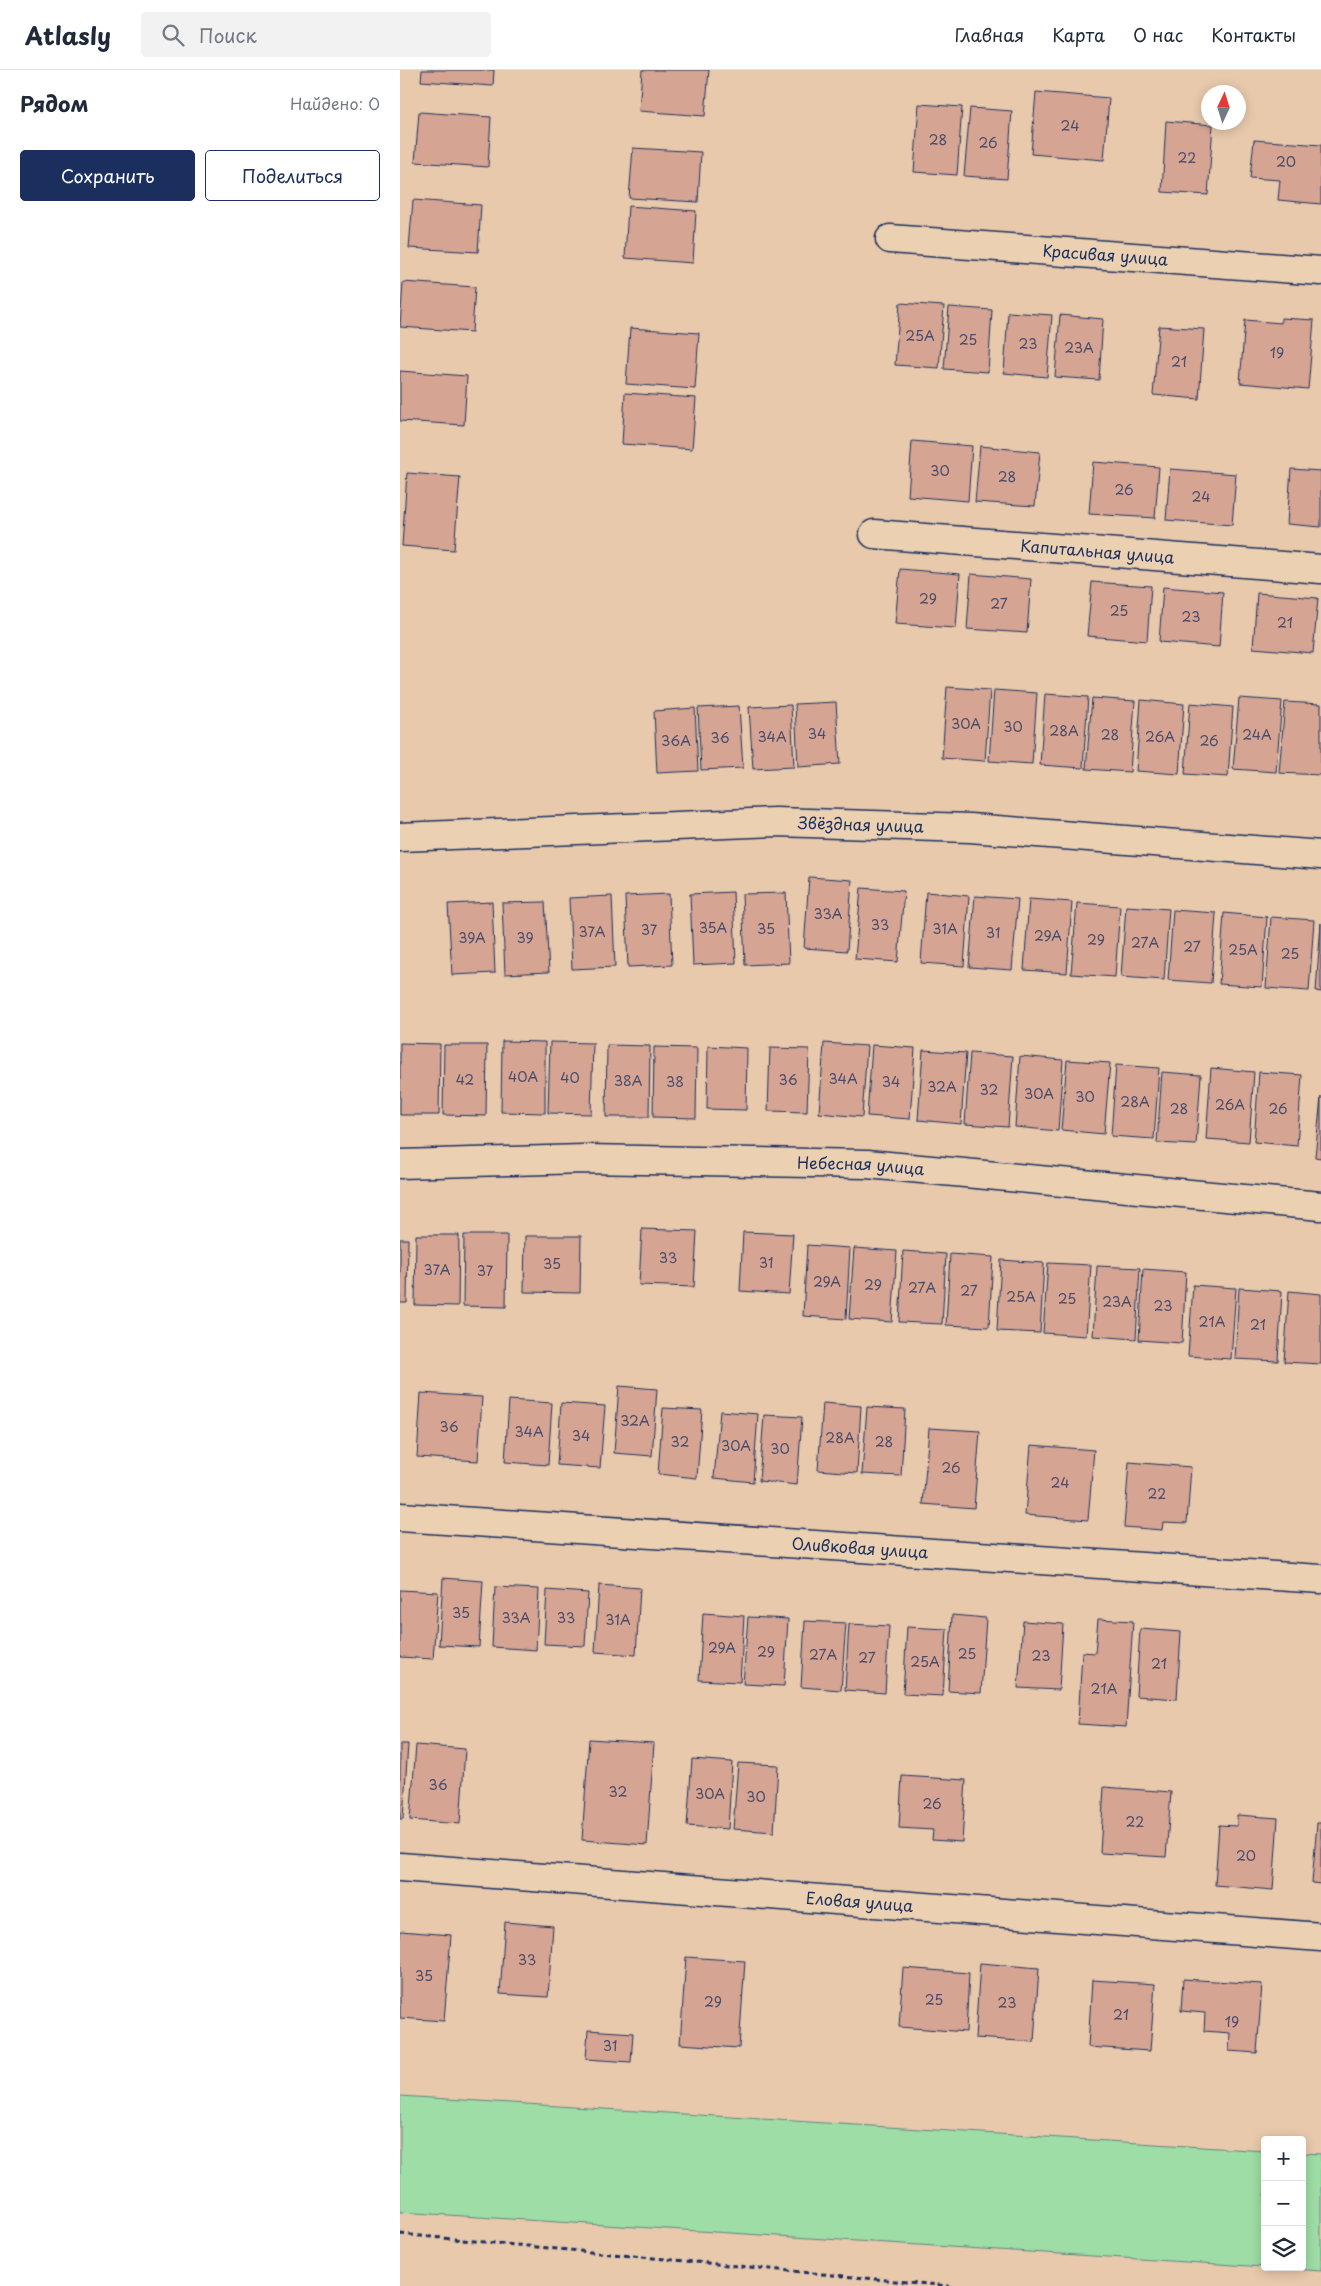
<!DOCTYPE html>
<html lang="ru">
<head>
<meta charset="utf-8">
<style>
  :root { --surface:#fff; --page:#f2f2f3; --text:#1f2937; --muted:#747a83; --line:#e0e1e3; --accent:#1b2f5e }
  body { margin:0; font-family:"Playpen Sans",sans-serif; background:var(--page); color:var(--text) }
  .controls { position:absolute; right:15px; bottom:15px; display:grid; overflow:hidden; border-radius:5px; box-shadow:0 2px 12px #0003 }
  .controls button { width:45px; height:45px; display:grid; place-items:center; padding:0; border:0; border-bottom:1px solid var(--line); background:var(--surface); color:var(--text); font:25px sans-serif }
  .compass { position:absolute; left:801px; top:15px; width:45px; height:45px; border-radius:50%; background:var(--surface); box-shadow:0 2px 12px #0003; rotate:4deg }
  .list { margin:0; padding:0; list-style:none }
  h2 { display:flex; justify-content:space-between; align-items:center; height:65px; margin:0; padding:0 20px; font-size:21px }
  h2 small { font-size:16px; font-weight:400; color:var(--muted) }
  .actions { display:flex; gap:10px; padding:15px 20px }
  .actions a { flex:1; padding:11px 0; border:1px solid var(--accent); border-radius:5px; text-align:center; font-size:18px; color:var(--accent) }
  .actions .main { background:var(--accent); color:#fff }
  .icon { flex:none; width:28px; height:28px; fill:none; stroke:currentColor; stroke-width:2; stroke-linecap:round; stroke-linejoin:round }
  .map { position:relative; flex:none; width:921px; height:2216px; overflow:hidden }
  header { display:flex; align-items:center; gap:30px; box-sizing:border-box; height:70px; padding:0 25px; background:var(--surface); border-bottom:1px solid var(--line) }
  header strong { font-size:24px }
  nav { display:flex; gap:28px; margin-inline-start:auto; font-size:18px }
  .search { width:350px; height:45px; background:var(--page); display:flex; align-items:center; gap:12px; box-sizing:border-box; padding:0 18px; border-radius:5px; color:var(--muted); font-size:19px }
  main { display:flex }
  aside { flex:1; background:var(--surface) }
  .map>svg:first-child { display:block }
  .green { fill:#9edda5; stroke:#5c8682 }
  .building { fill:#d6a492; stroke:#1b2f5e }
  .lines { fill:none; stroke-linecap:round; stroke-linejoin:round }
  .street-casing { stroke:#1b2f5e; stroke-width:31 }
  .path { stroke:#1b2f5e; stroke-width:3; stroke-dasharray:5 4; stroke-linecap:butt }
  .street { stroke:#ebd1b2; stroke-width:28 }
  .labels { text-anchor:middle; stroke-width:4; stroke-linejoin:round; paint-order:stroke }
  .number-label { font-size:14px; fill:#4a4c6b }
  .street-label { font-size:16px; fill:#1b2f5e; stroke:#ebd1b2 }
</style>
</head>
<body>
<header>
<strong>Atlasly</strong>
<div class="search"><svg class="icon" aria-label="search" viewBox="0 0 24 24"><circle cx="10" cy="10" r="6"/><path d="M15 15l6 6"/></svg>Поиск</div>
<nav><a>Главная</a><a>Карта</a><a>О нас</a><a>Контакты</a></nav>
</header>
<main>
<aside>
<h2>Рядом<small>Найдено: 0</small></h2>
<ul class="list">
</ul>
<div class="actions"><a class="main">Сохранить</a><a>Поделиться</a></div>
</aside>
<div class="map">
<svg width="921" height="2216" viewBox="0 0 921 2216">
  <rect width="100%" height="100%" fill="#e8c9ac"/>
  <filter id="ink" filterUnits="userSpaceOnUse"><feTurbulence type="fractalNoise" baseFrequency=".02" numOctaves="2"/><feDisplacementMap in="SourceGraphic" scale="10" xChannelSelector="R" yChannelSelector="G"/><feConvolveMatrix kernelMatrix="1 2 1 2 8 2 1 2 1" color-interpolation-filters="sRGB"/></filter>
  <g filter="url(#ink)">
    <g class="green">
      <polygon points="0,2026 865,2081 865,2197 0,2142"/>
      <polygon points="902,2083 921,2084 921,2201 868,2197 902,2197"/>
    </g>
    <g class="building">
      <polygon points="22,0 94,0 93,16 21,11"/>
      <polygon points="242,0 309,0 305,46 239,41"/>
      <polygon points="636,22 709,28 704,90 631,84"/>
      <polygon points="519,34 562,37 557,105 514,102"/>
      <polygon points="570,38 612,41 607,109 564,106"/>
      <polygon points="19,42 91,47 88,97 15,92"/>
      <polygon points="766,51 813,55 808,125 762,122"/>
      <polygon points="854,70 921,75 921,134 878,130 880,110 850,108"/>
      <polygon points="233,78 301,82 298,132 229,128"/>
      <polygon points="13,130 81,135 78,182 9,178"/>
      <polygon points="228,136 296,141 293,193 225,188"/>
      <polygon points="3,212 75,217 72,262 0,257"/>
      <polygon points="500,233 544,236 539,298 495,295"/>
      <polygon points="549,237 592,240 588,302 544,299"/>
      <polygon points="608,242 652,245 647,307 604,303"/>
      <polygon points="660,245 703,249 699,310 655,307"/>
      <polygon points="881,248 914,250 908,319 840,313 845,250 881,253"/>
      <polygon points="759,256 804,259 799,329 753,325"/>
      <polygon points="230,258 299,263 295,319 226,314"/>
      <polygon points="0,301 67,306 64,355 0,351"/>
      <polygon points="225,323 296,328 292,379 222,374"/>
      <polygon points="512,371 572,376 568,431 508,426"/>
      <polygon points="580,376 640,382 635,436 575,432"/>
      <polygon points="693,392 759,397 755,448 689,444"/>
      <polygon points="770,399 836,404 832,455 766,450"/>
      <polygon points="891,399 921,401 921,457 887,454"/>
      <polygon points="7,403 60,407 54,480 2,476"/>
      <polygon points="500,499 560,504 556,558 495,554"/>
      <polygon points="571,504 631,509 627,563 567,559"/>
      <polygon points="692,512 751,516 747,571 687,566"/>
      <polygon points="763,517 823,522 819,577 759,572"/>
      <polygon points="857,523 918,528 913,583 853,578"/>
      <polygon points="547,617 590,620 585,691 542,688"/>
      <polygon points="594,620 637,623 632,694 589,691"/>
      <polygon points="645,624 688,627 683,698 640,695"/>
      <polygon points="692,628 735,631 730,702 686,699"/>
      <polygon points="839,628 882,631 876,702 833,699"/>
      <polygon points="741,630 784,634 779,704 736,701"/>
      <polygon points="436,632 440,694 398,697 395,634"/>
      <polygon points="885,632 921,634 921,705 879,703"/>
      <polygon points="790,633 833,637 828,707 785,704"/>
      <polygon points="391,635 394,697 353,699 349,637"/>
      <polygon points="339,636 343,698 301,700 298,638"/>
      <polygon points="295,638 298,701 257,703 254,641"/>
      <polygon points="409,807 452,810 447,881 404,878"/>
      <polygon points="461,818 504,821 498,892 455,889"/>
      <polygon points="333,822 336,893 293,895 290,824"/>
      <polygon points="526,822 569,826 564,896 521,893"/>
      <polygon points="386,823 389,893 345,895 342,824"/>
      <polygon points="269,824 272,895 228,897 225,826"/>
      <polygon points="212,826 215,897 172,899 169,828"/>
      <polygon points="575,826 618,829 612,900 569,897"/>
      <polygon points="629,829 672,832 667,903 624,900"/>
      <polygon points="92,832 95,903 52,905 48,834"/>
      <polygon points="145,832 149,902 105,904 102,833"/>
      <polygon points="677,833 720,836 715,907 671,904"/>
      <polygon points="726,836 769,839 764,910 721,907"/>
      <polygon points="773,840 816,843 811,913 768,910"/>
      <polygon points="824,843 867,847 862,917 819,914"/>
      <polygon points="871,847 914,850 909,921 866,918"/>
      <polygon points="921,853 921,922 916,921"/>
      <polygon points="102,971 145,972 145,1043 101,1042"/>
      <polygon points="150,972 193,973 191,1044 148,1043"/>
      <polygon points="0,973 40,974 39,1045 0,1045"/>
      <polygon points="424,973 467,976 462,1047 419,1043"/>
      <polygon points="44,975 87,975 86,1046 43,1045"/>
      <polygon points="207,975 250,976 249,1047 206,1047"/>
      <polygon points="472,975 515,978 510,1049 467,1046"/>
      <polygon points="308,976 347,978 346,1040 307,1039"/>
      <polygon points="254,977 297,978 296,1048 253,1047"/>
      <polygon points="370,978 409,979 407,1042 368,1041"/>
      <polygon points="523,980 566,983 561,1054 518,1050"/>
      <polygon points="570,983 613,986 608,1057 565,1054"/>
      <polygon points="620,986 663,990 658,1061 615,1057"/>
      <polygon points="667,990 710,993 704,1064 661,1060"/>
      <polygon points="716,995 759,998 754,1069 711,1066"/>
      <polygon points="811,998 854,1002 849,1072 806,1069"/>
      <polygon points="762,1002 801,1005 796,1075 757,1073"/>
      <polygon points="859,1002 902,1005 897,1076 854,1072"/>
      <polygon points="921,1027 921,1088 915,1087"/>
      <polygon points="242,1159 297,1161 294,1217 239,1215"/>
      <polygon points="343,1162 393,1164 389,1224 340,1221"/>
      <polygon points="16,1165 59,1165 58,1236 15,1235"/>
      <polygon points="64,1165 107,1165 106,1237 63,1236"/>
      <polygon points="125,1166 181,1166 180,1223 124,1222"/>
      <polygon points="0,1169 8,1169 7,1233 0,1233"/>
      <polygon points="407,1175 450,1178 446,1249 403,1246"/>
      <polygon points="454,1178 497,1181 492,1252 449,1249"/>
      <polygon points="503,1181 546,1184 542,1254 499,1252"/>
      <polygon points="550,1184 593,1187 589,1257 546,1255"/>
      <polygon points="601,1190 644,1193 640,1263 597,1261"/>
      <polygon points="648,1193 691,1195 686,1266 643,1263"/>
      <polygon points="697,1196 740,1198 736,1269 693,1266"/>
      <polygon points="743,1199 786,1202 782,1273 739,1270"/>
      <polygon points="793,1215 836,1218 831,1289 788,1286"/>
      <polygon points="839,1218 882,1221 878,1291 835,1289"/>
      <polygon points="889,1221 921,1224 921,1294 884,1292"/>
      <polygon points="219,1316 257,1319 252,1386 214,1383"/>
      <polygon points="21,1323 82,1327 78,1391 17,1387"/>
      <polygon points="109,1330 152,1333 148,1395 105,1392"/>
      <polygon points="161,1333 205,1336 200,1398 157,1395"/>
      <polygon points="423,1333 461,1336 457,1403 418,1400"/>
      <polygon points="467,1337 505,1339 501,1406 462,1404"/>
      <polygon points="263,1338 302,1340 297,1408 258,1404"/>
      <polygon points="320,1341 358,1344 353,1412 314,1408"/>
      <polygon points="364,1345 402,1347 397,1415 359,1411"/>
      <polygon points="529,1358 580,1361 574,1438 523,1434"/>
      <polygon points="631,1375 694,1380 688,1450 625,1445"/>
      <polygon points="729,1392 791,1397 787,1453 763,1452 762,1460 724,1457"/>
      <polygon points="43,1508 83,1511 79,1577 39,1575"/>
      <polygon points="199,1515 240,1518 236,1585 195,1582"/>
      <polygon points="95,1517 139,1519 136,1580 92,1577"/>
      <polygon points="0,1520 38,1522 33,1589 0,1587"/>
      <polygon points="147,1520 188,1523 185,1576 144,1574"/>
      <polygon points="303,1543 344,1546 340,1612 299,1610"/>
      <polygon points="552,1545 586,1548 581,1623 548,1621"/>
      <polygon points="348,1547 388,1549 384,1616 343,1614"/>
      <polygon points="698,1549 733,1551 726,1657 678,1654 682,1582 695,1583"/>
      <polygon points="405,1551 446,1553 441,1620 401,1617"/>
      <polygon points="623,1551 663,1554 659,1620 618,1618"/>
      <polygon points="449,1554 489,1556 485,1623 445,1620"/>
      <polygon points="507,1557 547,1559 543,1626 503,1624"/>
      <polygon points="740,1559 781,1562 777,1629 736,1626"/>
      <polygon points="189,1669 254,1673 247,1775 182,1770"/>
      <polygon points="0,1674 8,1674 3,1749 0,1749"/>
      <polygon points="16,1675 65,1679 60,1754 10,1750"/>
      <polygon points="292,1689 332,1692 328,1759 287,1756"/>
      <polygon points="338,1693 378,1695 374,1762 333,1759"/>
      <polygon points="502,1706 566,1710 562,1772 532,1770 533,1760 499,1758"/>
      <polygon points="704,1717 771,1722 766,1787 700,1783"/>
      <polygon points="837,1745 878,1748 873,1820 815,1815 819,1755 837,1756"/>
      <polygon points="917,1753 921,1753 921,1814 912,1813"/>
      <polygon points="105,1852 153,1856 148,1927 100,1924"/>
      <polygon points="0,1861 51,1865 44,1951 0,1948"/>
      <polygon points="286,1887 345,1891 339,1978 280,1974"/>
      <polygon points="580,1893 639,1898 634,1972 575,1968"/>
      <polygon points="503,1898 569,1903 566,1962 499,1957"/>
      <polygon points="783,1909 862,1914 857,1983 829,1981 830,1963 804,1961 805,1943 781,1941"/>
      <polygon points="692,1910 755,1914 750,1981 688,1977"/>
      <polygon points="188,1960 233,1963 231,1992 186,1989"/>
    </g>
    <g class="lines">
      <g class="street-casing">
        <g id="street">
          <path id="s1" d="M490,169L921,201"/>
          <path id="s2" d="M474,464L921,499"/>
          <path id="s3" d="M0,767L376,752L570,758L921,785"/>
          <path id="s4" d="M0,1094L184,1089L467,1094L921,1136"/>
          <path id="s5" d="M0,1447L921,1509"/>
          <path id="s6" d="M0,1797L921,1867"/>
        </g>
      </g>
      <polyline class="path" points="0,2164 549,2216"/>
      <use href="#street" class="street"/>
    </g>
  </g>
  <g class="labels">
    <g class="number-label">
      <text x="670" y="61">24</text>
      <text x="538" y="75">28</text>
      <text x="588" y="78">26</text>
      <text x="787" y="93">22</text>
      <text x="886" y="97">20</text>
      <text x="520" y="271">25А</text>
      <text x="568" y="275">25</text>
      <text x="628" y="279">23</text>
      <text x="679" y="283">23А</text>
      <text x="877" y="288">19</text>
      <text x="779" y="297">21</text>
      <text x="540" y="406">30</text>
      <text x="607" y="412">28</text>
      <text x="724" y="425">26</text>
      <text x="801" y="432">24</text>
      <text x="528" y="534">29</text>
      <text x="599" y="539">27</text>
      <text x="719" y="546">25</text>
      <text x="791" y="552">23</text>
      <text x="885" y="558">21</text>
      <text x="566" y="659">30А</text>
      <text x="613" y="662">30</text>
      <text x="664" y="666">28А</text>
      <text x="417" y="669">34</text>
      <text x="710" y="670">28</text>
      <text x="857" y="670">24А</text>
      <text x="372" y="672">34А</text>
      <text x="760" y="672">26А</text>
      <text x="320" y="673">36</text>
      <text x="276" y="676">36А</text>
      <text x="809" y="676">26</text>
      <text x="428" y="849">33А</text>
      <text x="480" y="860">33</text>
      <text x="313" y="863">35А</text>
      <text x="366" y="864">35</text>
      <text x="545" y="864">31А</text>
      <text x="249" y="865">37</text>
      <text x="192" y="867">37А</text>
      <text x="593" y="868">31</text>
      <text x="648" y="871">29А</text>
      <text x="72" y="873">39А</text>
      <text x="125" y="873">39</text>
      <text x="696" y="875">29</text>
      <text x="745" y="878">27А</text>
      <text x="792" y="882">27</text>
      <text x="843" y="885">25А</text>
      <text x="890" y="889">25</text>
      <text x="123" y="1012">40А</text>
      <text x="170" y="1013">40</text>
      <text x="443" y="1014">34А</text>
      <text x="65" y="1015">42</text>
      <text x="388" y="1015">36</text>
      <text x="228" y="1016">38А</text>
      <text x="275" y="1017">38</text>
      <text x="491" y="1017">34</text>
      <text x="542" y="1022">32А</text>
      <text x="589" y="1025">32</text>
      <text x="639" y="1029">30А</text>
      <text x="685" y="1032">30</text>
      <text x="735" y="1037">28А</text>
      <text x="830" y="1040">26А</text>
      <text x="779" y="1044">28</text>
      <text x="878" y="1044">26</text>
      <text x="268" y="1193">33</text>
      <text x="366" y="1198">31</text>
      <text x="152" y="1199">35</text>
      <text x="37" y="1205">37А</text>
      <text x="85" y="1206">37</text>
      <text x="427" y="1217">29А</text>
      <text x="473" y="1220">29</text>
      <text x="522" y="1223">27А</text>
      <text x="569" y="1226">27</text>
      <text x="621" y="1232">25А</text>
      <text x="667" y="1234">25</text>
      <text x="717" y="1237">23А</text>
      <text x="763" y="1241">23</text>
      <text x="812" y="1257">21А</text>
      <text x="858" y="1260">21</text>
      <text x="235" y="1356">32А</text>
      <text x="49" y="1362">36</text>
      <text x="129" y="1367">34А</text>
      <text x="181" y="1371">34</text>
      <text x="440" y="1373">28А</text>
      <text x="280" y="1377">32</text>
      <text x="484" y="1377">28</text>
      <text x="336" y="1381">30А</text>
      <text x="380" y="1384">30</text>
      <text x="551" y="1403">26</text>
      <text x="660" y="1418">24</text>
      <text x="757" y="1429">22</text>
      <text x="61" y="1548">35</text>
      <text x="116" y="1553">33А</text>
      <text x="166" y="1553">33</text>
      <text x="218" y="1555">31А</text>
      <text x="322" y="1583">29А</text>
      <text x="366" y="1587">29</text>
      <text x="567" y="1589">25</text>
      <text x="423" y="1590">27А</text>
      <text x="641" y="1591">23</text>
      <text x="467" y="1593">27</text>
      <text x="525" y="1597">25А</text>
      <text x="759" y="1599">21</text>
      <text x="704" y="1624">21А</text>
      <text x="38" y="1720">36</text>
      <text x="218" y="1727">32</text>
      <text x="310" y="1729">30А</text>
      <text x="356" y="1732">30</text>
      <text x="532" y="1739">26</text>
      <text x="735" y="1757">22</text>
      <text x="846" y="1791">20</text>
      <text x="127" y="1895">33</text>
      <text x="24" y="1911">35</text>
      <text x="534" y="1935">25</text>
      <text x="313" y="1937">29</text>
      <text x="607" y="1938">23</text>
      <text x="721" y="1950">21</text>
      <text x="832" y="1957">19</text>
      <text x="210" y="1981">31</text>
    </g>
    <g class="street-label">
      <text dy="6" stroke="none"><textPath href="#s1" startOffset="216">Красивая улица</textPath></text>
      <text dy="6" stroke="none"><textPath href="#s2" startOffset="224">Капитальная улица</textPath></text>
      <text dy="6" stroke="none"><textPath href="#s3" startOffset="461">Звёздная улица</textPath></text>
      <text dy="6" stroke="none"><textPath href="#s4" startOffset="461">Небесная улица</textPath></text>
      <text dy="6" stroke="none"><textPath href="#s5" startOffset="461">Оливковая улица</textPath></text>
      <text dy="6" stroke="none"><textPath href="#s6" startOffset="461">Еловая улица</textPath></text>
    </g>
  </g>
</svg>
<div class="controls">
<button>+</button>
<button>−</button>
<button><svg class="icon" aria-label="layers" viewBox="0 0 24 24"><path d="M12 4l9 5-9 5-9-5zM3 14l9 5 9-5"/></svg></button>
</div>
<svg class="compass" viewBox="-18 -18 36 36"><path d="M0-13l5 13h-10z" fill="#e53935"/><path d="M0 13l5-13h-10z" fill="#747a83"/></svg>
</div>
</main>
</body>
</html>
